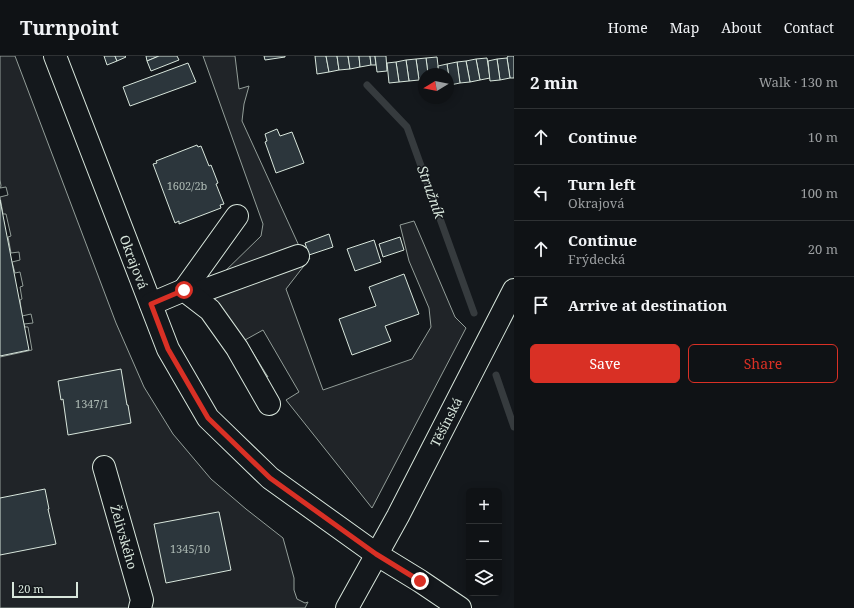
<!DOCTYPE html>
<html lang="en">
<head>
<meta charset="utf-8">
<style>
  :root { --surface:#0f1215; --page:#181b1e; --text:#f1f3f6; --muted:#9b9ea0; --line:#2f3234; --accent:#d93025 }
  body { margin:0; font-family:"Noto Serif",serif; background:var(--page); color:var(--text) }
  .controls { position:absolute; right:12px; bottom:12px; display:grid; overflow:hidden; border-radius:6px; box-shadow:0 2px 10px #0003 }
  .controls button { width:36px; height:36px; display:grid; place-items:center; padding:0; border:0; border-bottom:1px solid var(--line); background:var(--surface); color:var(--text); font:20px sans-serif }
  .compass { position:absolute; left:418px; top:12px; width:36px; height:36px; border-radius:50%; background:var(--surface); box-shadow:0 2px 10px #0003; rotate:260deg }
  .scale { position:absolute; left:12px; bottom:10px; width:66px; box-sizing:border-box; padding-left:4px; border:2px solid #d8e6dc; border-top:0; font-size:11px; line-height:14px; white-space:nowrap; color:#d8e6dc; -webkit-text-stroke:3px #14181c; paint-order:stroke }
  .stop { position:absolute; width:12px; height:12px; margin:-9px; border:3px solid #d93025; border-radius:50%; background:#fff }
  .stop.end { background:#d93025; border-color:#fff; box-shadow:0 1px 4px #0008 }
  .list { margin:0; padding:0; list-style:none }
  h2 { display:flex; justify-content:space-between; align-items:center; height:52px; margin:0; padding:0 16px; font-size:17px }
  h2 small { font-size:13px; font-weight:400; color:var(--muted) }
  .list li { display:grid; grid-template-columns:26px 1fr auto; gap:12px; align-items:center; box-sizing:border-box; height:56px; padding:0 16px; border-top:1px solid var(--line) }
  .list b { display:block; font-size:15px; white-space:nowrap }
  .list p { margin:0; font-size:13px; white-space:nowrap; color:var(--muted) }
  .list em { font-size:13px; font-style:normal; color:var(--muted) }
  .actions { display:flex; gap:8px; padding:12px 16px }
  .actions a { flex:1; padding:9px 0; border:1px solid var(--accent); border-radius:6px; text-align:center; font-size:14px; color:var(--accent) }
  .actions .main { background:var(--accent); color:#fff }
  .icon { flex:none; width:22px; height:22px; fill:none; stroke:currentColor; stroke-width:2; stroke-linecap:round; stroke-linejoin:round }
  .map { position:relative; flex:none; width:514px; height:552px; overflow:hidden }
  header { display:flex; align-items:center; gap:24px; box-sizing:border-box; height:56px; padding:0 20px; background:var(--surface); border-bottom:1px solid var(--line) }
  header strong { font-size:19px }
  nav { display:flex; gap:22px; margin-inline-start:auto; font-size:14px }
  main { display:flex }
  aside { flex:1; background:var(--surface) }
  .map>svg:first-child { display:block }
  .green { fill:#202428; stroke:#939e99 }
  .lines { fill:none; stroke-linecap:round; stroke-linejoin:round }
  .stream { stroke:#363b3e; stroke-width:7 }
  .building { fill:#2c363c; stroke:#d8e6dc }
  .minor-casing { stroke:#d8e6dc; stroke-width:24 }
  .major-casing { stroke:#d8e6dc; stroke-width:24 }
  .minor { stroke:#14181c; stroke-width:22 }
  .major { stroke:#14181c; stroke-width:22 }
  .route { stroke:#d93025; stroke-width:5 }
  .labels { text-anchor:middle; stroke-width:3; stroke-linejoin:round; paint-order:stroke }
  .number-label { font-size:11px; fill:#adbab4 }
  .street-label { font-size:13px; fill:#d8e6dc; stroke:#14181c }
  .water-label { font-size:14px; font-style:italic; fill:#d8e6dc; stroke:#14181c }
</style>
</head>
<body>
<header>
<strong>Turnpoint</strong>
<nav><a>Home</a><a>Map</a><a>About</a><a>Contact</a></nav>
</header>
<main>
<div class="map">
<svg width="514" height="552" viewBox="0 0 514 552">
  <rect width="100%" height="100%" fill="#14181c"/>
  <g class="green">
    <polygon points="0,0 15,0 116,267 144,331 173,378 211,423 246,453 283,482 294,522 294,534 297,543 305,547 308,546 305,552 0,552 0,301 32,294 28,271 25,271 24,268 33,267 31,258 22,260 20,244 22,243 20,231 23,230 20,216 15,217 12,206 20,204 19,196 11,197 8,181 11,180 6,158 3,158 0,141 8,139 6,131 0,132 1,130 0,124"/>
    <polygon points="203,0 235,0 239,33 249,30 244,48 242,65 305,203 310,202 286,233 323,334 412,303 431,271 429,252 409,205 400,169 414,165 455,261 466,272 372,452 286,344 299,336 263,274 245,284 268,321 194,230 219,221 261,180 263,168"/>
  </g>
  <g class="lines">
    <g class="stream">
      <polyline points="367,29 407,71 474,257"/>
      <polyline points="496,319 514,371"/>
    </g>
  </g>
  <g class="building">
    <polygon points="104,0 115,0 117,5 107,9"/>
    <polygon points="115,0 125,0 126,1 117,5"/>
    <polygon points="146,0 159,0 147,5"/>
    <polygon points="159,0 177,0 179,4 151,15 147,5"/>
    <polygon points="264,0 285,0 285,1 265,4"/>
    <polygon points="315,0 326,0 329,16 317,18"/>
    <polygon points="326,0 337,0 339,14 329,16"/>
    <polygon points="337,0 348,0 350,13 339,14"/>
    <polygon points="348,0 359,0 360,11 350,13"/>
    <polygon points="359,0 370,0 371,9 360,11"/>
    <polygon points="370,0 375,0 376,9 371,9"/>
    <polygon points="375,0 386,0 387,15 377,16"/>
    <polygon points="508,0 514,0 514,22 510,22 507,2"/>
    <polygon points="437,1 439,18 428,18 426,2"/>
    <polygon points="426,2 428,18 424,18 424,23 419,24 416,3"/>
    <polygon points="487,2 490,22 480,24 476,3"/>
    <polygon points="507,2 510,22 500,24 497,3"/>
    <polygon points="416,3 419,24 409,25 406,4"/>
    <polygon points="476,3 480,24 470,26 466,5"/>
    <polygon points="497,3 500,24 490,25 488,5"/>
    <polygon points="406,4 409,25 399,26 396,6"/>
    <polygon points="466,5 470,26 460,27 457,6"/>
    <polygon points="396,6 399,26 389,27 387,7"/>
    <polygon points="457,6 460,27 450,29 447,8"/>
    <polygon points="188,7 196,26 130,50 123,31"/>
    <polygon points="447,8 450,29 448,29 448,18 439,18 438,10"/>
    <polygon points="277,73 280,80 292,76 304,107 276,117 265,86 267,85 265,78"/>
    <polygon points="197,89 198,91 201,90 209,110 211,109 218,127 216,128 224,148 220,149 221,152 179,168 179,165 175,167 153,108 157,107 156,105"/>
    <polygon points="0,144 29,294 0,300"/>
    <polygon points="329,178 333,191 309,199 305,187"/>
    <polygon points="400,181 404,194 383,201 379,188"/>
    <polygon points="374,184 381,206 355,215 347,193"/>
    <polygon points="404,218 419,258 385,270 391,285 352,299 339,263 376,250 369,231"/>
    <polygon points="121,313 127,349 128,349 131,367 68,379 63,343 61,344 58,325"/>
    <polygon points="45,433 49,453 48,453 56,488 0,499 0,442"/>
    <polygon points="218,456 219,456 231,514 166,527 154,468"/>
  </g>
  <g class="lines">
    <g class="minor-casing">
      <g id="minor">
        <polyline points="55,0 168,293 208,362 270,422 376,498 420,525 460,552"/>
        <polyline points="184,234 237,160"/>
        <polyline points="191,239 298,200"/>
        <polyline points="151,248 184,234 210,254 237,292 269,348"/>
        <polyline points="104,411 142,544 140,552"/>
      </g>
    </g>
    <g class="major-casing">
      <polyline id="major" points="347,552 398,460 514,234"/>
    </g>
    <use href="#minor" class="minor"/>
    <use href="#major" class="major"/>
  </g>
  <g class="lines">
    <polyline class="route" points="184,234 151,248 168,293 208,362 270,422 376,498 420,525"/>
  </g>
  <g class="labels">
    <g class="number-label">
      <text x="187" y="134">1602/2b</text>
      <text x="92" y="352">1347/1</text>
      <text x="190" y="497">1345/10</text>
    </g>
    <g class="street-label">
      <text transform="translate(134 206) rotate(69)" y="5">Okrajová</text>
      <text transform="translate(446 366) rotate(-63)" y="5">Těšínská</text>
      <text transform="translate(124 481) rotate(74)" y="5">Želivského</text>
    </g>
    <g class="water-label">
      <text transform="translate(431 136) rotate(70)" y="5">Stružník</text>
    </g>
  </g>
</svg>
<div class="controls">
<button>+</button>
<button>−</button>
<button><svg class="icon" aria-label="layers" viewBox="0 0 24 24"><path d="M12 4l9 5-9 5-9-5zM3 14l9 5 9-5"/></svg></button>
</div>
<svg class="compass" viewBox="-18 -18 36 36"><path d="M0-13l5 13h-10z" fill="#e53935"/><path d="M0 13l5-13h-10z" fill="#9b9ea0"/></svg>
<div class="scale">20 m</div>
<div class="stop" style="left:184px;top:234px"></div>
<div class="stop end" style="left:420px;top:525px"></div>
</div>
<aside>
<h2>2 min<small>Walk · 130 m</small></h2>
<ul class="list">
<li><svg class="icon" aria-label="ahead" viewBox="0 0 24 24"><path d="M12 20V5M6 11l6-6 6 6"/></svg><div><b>Continue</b></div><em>10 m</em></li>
<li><svg class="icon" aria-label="left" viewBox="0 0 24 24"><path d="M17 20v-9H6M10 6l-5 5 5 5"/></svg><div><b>Turn left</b><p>Okrajová</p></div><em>100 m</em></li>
<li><svg class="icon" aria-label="ahead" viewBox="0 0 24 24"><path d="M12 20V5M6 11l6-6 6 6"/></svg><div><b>Continue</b><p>Frýdecká</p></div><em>20 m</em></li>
<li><svg class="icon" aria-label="arrive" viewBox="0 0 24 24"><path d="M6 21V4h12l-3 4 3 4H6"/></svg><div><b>Arrive at destination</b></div></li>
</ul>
<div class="actions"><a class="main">Save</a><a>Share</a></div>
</aside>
</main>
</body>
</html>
